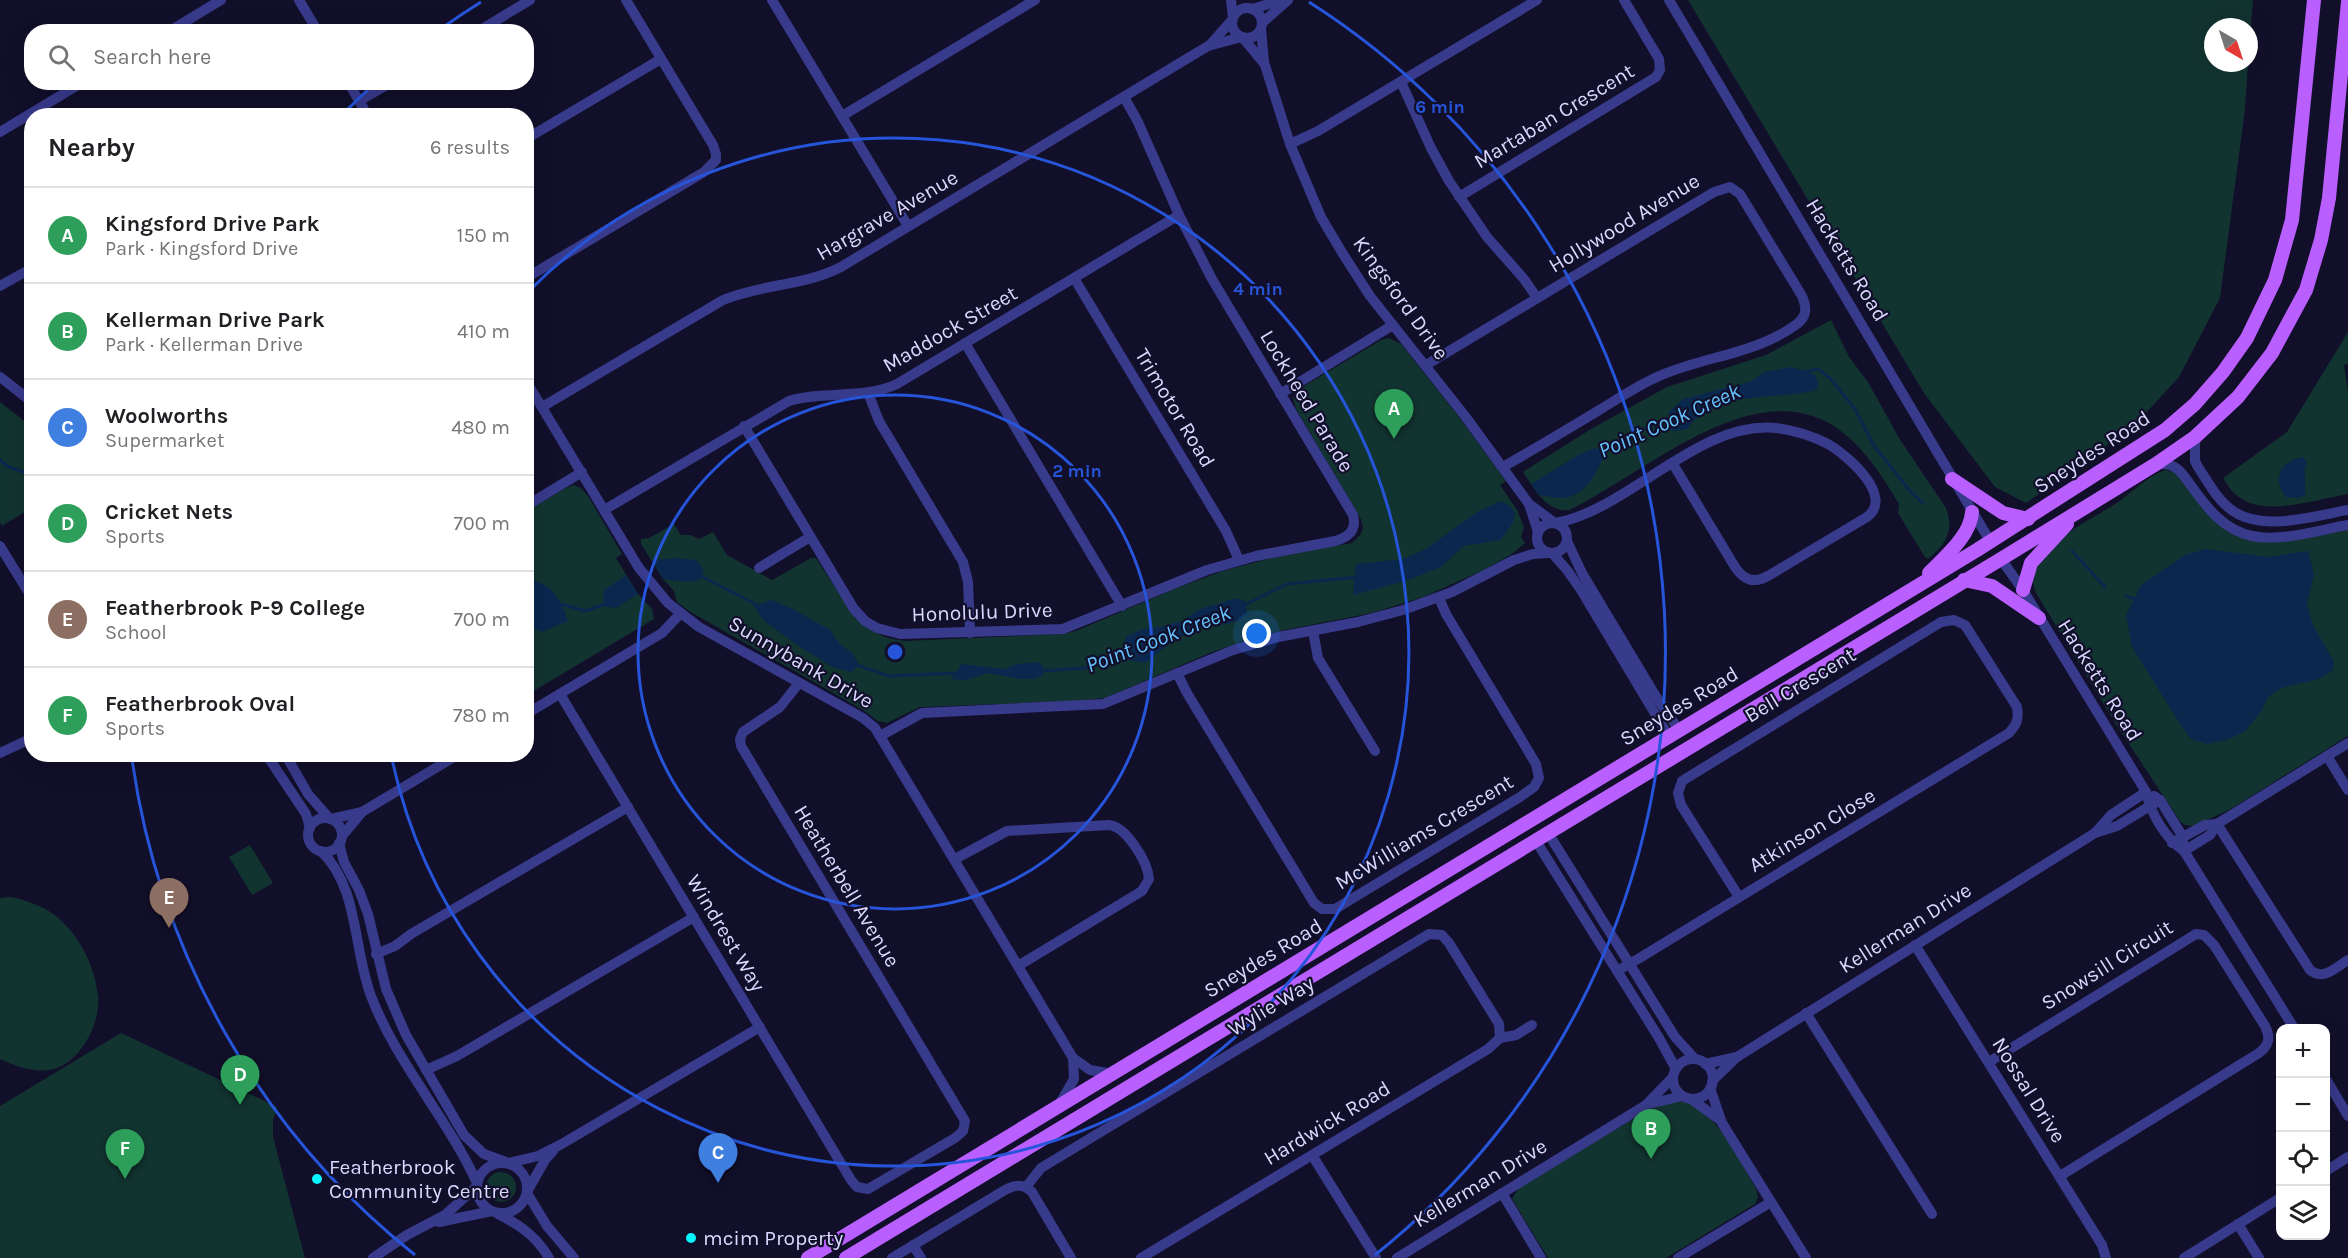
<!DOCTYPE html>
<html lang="en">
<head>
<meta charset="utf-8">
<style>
  :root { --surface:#fff; --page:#f2f2f2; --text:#202124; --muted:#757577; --line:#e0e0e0; --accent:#db2777 }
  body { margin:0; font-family:Karla,sans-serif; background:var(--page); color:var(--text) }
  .controls { position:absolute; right:18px; bottom:18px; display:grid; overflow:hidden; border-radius:12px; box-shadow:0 6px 24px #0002 }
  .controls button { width:54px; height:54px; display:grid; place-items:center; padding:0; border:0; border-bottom:2px solid var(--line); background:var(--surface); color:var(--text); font:30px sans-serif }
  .compass { position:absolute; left:2204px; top:18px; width:54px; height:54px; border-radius:50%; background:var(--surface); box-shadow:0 6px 24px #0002; rotate:141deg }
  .you { position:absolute; left:1257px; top:634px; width:21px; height:21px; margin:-15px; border:4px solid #fff; border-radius:50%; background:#1a73e8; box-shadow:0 0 0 9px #1a73e833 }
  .badge { display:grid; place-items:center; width:39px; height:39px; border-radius:50%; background:var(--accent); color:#fff; font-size:20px; font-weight:700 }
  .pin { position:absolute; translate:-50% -50px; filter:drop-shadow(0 2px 3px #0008) }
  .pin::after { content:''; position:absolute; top:32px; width:21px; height:18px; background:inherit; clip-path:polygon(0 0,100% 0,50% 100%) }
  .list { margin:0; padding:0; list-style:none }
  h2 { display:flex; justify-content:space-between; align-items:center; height:78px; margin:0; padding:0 24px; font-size:26px }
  h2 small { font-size:20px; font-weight:400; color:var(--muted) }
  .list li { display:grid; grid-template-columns:39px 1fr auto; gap:18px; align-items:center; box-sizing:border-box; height:96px; padding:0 24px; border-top:2px solid var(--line) }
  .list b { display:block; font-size:22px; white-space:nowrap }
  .list p { margin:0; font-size:20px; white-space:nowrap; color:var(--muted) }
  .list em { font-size:20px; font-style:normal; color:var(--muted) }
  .icon { flex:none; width:33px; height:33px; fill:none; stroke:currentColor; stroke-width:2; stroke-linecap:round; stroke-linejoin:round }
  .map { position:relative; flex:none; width:2348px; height:1258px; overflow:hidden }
  .search { position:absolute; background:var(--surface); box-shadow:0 6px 24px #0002; left:24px; top:24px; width:510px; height:66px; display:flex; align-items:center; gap:15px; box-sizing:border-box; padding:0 21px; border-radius:24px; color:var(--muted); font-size:22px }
  .panel { position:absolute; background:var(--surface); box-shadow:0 6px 24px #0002; left:24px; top:108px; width:510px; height:654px; border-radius:24px }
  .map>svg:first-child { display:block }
  .green { fill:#123431 }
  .water { fill:#0a274e }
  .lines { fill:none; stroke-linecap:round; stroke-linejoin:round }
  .stream { stroke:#0a274e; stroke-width:3 }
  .minor { stroke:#383a8b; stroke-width:10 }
  .major { stroke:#b95fff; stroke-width:14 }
  .ring { fill:none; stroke:#2655da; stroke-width:3 }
  .poi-dot { fill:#04f6ff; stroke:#120f2a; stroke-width:2 }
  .labels { text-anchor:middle; stroke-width:4.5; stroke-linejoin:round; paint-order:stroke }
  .street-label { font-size:21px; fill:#dad8ff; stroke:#120f2a }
  .poi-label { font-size:21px; fill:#dad8ff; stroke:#120f2a; text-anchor:start }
  .water-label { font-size:22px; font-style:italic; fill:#66c2ff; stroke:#120f2a }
  .centre { fill:#2655da; stroke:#120f2a; stroke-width:3 }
  .ring-label { font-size:18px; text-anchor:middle; font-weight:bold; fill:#2655da; stroke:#120f2a; stroke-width:4.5; stroke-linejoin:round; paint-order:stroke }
</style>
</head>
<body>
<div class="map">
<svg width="2348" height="1258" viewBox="0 0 2348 1258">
  <rect width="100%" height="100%" fill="#120f2a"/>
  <g class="green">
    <polygon points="1688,0 2253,0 2249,53 2249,27 2213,27 2213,63 2248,63 2245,109 2220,298 2179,377 2133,427 2026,503 1995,487 1924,393"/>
    <path d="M1831,320L1849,357L1868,382L1899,438L1946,508C1955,531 1945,545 1928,559L1925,557L1898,513L1899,504C1884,479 1868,454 1846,435C1778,377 1689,439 1628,476C1609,487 1589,501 1569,510C1547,513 1534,488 1523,472L1591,429L1667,387L1766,355Z"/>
    <path d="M2348,332V364L2344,365L2348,391V494C2319,499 2267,516 2242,499C2233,494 2228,486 2223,478L2287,432Z"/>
    <polygon points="1389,338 1401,344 1459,417 1506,481 1500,485 1517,510 1524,527 1521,537 1525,543 1512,554 1484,570 1423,597 1372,613 1284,630 1244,641 1212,652 1105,698 1074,701 920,707 887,723 878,721 863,710 689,611 677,602 674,591 663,579 641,544 641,539 649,538 674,524 681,535 690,535 699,539 713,532 727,555 772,580 811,558 816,558 855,618 869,629 888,638 905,641 1062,634 1076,631 1179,587 1223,571 1282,555 1352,543 1361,534 1363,528 1361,519 1296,409 1293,398 1299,389 1381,340"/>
    <polygon points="0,402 32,427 31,508 2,526 0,522"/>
    <path d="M2165,470L2174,472L2241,536L2348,528V736L2229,810L2193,826L2185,825L2180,821L2117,726L2036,593C2018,552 2088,522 2115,504C2132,493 2146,477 2165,470Z"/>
    <polygon points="574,485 581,488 588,496 622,554 616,558 638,594 652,609 654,619 527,695 527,511 566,488"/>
    <polygon points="250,845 273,883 252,895 229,857"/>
    <path d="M11,897C28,901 44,906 57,917C80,936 95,967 98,996C101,1024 79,1066 49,1070C32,1072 15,1066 0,1059V898Z"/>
    <polygon points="121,1033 277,1107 273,1120 273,1137 305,1258 0,1258 0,1106"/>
    <path d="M1677,1101C1713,1103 1739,1160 1756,1188L1758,1197L1755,1204L1666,1258H1548L1512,1199L1522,1183L1653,1108Z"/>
    <circle cx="501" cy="1187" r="15"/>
  </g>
  <g class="water">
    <path d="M1791,367L1814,374L1818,382L1817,390C1775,401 1716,389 1687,429L1673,431L1667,427L1669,412L1683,399L1752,381L1764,372Z"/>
    <path d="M1595,448L1604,455C1598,472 1584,497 1563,498C1555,498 1547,496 1539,495L1531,484L1580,454Z"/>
    <path d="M2303,457L2307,463C2302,473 2307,483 2305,495L2298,498L2286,497C2271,478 2281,461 2303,457Z"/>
    <path d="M1501,501C1526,512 1511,526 1500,540L1464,546L1441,567L1408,580L1353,595L1356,564L1403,559L1426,549L1477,512Z"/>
    <polygon points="2206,549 2268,557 2308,551 2314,574 2307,603 2312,623 2334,662 2332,671 2319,679 2281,688 2268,697 2260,713 2245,731 2227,740 2207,744 2191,739 2182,727 2132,647 2126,615 2141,585 2185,555"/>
    <polygon points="677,558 696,560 704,570 700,580 686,582 663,579 652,560"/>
    <polygon points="626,575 638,594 616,608 603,606 604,590"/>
    <path d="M526,578C553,585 559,596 568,621L542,632L527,626Z"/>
    <path d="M1237,598L1246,602L1247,614C1234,627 1213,624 1198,629C1178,636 1161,650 1145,663L1128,660L1121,652L1126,637L1142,629L1160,627L1182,621L1200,609Z"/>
    <polygon points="771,600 791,608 830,630 839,643 853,654 859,665 851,672 833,667 800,647 763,620 754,606"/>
    <polygon points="1037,662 1043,666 1043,675 1035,679 1021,679 988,673 966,680 951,679 962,664 1004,669 1018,664"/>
  </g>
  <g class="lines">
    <g class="stream">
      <polyline points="1803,372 1818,369 1831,379 1855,409 1874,446 1910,491 1923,503"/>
      <polyline points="1597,451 1672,416"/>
      <polyline points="0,460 7,466 32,475"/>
      <polyline points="2072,551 2105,587"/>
      <polyline points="699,575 759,606"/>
      <polyline points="2126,596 2134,599"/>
      <polyline points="561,604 585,611 606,604"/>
      <polyline points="1244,605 1287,584 1358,577"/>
      <polyline points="857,665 889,676 959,673"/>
      <polyline points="1041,671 1085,668 1124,652"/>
    </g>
    <g class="minor">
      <polyline points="299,0 318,32"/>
      <polyline points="772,0 908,226"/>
      <polyline points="1231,0 1233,18"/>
      <polyline points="1669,0 1990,541"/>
      <circle cx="1247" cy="23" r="15"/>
      <polyline points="1252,9 1282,0"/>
      <polyline points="1262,23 1288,0"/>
      <polyline points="1261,29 1264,62 1290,144 1321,217 1343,254 1370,296 1465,416 1529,504 1555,523"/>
      <polyline points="168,32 221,0"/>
      <polyline points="477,32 530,0"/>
      <polyline points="1243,38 1263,62"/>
      <polyline points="1209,46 1232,20"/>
      <polyline points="348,82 368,116"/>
      <polyline points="1401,82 1431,148 1449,181 1487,237 1524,279 1537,298"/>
      <polyline points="359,101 392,82"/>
      <polyline points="842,116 1035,0"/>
      <polyline points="0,132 83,82"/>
      <polyline points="526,139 661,59"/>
      <polyline points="1290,144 1318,131 1537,0"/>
      <polyline points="1459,197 1656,77 1660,70 1659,59 1624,0"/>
      <polyline points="526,278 704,172 716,160 716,154 713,145 626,0"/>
      <polyline points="1074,278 1226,531 1239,560"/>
      <polyline points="0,286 32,268"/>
      <polyline points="965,343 1122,606"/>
      <path d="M1426,365L1714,192L1730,187L1740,194L1802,296C1807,308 1807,316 1797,324C1755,355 1703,356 1657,377C1637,386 1619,398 1601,409C1568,429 1536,448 1503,467"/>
      <polyline points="0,377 32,402"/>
      <polyline points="526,381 639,568 668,603 699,627 863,718 875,728 1073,1058 1090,1070 1113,1074"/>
      <polyline points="868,393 879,421 963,562 968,582 970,633"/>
      <polyline points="1280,394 1393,325"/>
      <path d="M542,407L723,300C761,284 804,286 841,267L1208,46L1242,37"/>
      <path d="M744,426L854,609L865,621L877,628L900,634L1063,629L1207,570L1256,556L1335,541C1349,537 1357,530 1353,515L1212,279L1179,215L1138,122L1124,97"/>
      <path d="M2195,437V461L2198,467C2208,482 2218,501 2233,511C2263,532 2314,516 2348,510"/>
      <path d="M2156,464C2160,464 2166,464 2170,465C2180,468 2186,479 2192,487C2208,509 2224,530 2252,536C2282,542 2318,530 2348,525"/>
      <polyline points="1529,504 1538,532"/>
      <polyline points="526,506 582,472"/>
      <path d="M604,510L789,401C825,390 863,400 897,384L1179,215"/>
      <circle cx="1552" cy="538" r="15"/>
      <path d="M1556,523C1632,508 1697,421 1776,428C1794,430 1812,436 1828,444C1847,455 1895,496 1867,517L1768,576C1753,584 1744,580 1735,567L1673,464"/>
      <polyline points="1567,541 1582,573 1655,695 1679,730"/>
      <polyline points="0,546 32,598"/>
      <polyline points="1552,553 1567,570 1581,590 1669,737"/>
      <path d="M2001,559L2023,590L2146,792C2151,814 2165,838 2184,851L2294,1028"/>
      <polyline points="759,568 810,537"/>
      <polyline points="1313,631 1318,658 1375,751"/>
      <polyline points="1177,673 1187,693 1314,903 1322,909 1335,909 1520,797 1534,787 1539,778 1536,764 1446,614 1439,598"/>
      <polyline points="560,694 851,1180 857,1187 868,1189 955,1138 963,1131 965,1121 741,746 740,739 743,732 780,707 799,683"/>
      <polyline points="526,714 662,633 680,614"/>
      <polyline points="880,736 922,713 1103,704 1233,650 1278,637 1358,622 1403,610 1452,592 1514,560 1533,554 1548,553"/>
      <polyline points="0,753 32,738"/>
      <polyline points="266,754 306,814 310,828"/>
      <polyline points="285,754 308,794 329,818"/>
      <polyline points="2327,756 2348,790"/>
      <polyline points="2154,796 2160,800 2183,837 2183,843"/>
      <circle cx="325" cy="835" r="17"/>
      <polyline points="331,819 362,812"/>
      <path d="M2217,824L2310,970C2323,981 2335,968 2348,960"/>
      <polyline points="1548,833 1675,1037 1695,1059"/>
      <polyline points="2095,833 2111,815 2146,792"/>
      <polyline points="342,836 362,812 459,754"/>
      <polyline points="1536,841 1659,1038 1676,1069"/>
      <polyline points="339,843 344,862 359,890 368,914 386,989 406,1035 464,1135 484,1154 506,1162"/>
      <polyline points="2172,843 2205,825 2217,824 2348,743"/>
      <path d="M321,851C359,887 353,949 371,996C397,1064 447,1117 477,1183"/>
      <polyline points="2184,851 2210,835 2217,824"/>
      <path d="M955,859L1007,831L1109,825C1127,827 1148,863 1149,879L1142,891L1018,966"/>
      <polyline points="1915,945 2102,1245 2106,1258"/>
      <polyline points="376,954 395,946 411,934 628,807"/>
      <path d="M1617,971L1638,959L2009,733C2017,724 2019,719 2017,707L1965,625L1954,620L1941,622L1682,781L1678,793L1681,805L1739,897"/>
      <polyline points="1806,1013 1932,1214"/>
      <circle cx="1693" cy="1079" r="20"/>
      <path d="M1989,1062L2196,934L2204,935L2214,945L2265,1026C2271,1038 2269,1045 2259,1053L2060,1176"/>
      <polyline points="1705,1064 1737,1057"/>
      <polyline points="426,1070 457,1056 694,917"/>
      <polyline points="2326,1079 2348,1116"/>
      <polyline points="1712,1081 1737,1057 2095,833 2117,826 2160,800"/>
      <polyline points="1710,1088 1722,1123 1806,1258"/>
      <polyline points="1691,1099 1720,1120"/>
      <polyline points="1649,1104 1682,1096"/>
      <polyline points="1059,1105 1074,1079 1073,1058"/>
      <polyline points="1312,1155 1376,1258"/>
      <circle cx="502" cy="1188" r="25"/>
      <polyline points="509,1163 538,1156 560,1145 760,1027"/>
      <polyline points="2326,1171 2348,1157"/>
      <polyline points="1026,1187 1041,1168 1429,934 1442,935 1449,943 1499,1024 1500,1038"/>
      <polyline points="528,1190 545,1160 553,1151"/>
      <polyline points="527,1193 547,1226 574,1258"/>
      <polyline points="1502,1193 1541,1258"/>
      <path d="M498,1214C520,1225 537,1237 549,1258"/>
      <polyline points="439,1222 492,1211"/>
      <polyline points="2238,1224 2259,1258"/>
      <polyline points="913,1245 921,1258"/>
      <polyline points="373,1258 407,1235 445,1215 476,1187"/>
      <path d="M892,1258L1005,1190C1015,1185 1023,1183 1032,1192L1071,1258"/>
      <polyline points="1141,1258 1488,1049 1500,1038 1516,1035 1532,1025"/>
      <polyline points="1397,1258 1646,1105 1673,1077"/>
      <polyline points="1678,1258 1771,1202"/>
      <polyline points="2184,1258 2280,1198"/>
    </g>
    <g class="major">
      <polyline points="1952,479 2003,513 2028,519"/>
      <path d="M1929,573C1945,557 1971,535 1972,512"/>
      <polyline points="1964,580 1992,586 2039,618"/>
      <polyline points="2023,590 2031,563 2067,524"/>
      <polyline points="808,1258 1977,550 2165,430 2195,404 2223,372 2247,338 2275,280 2292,220 2314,0"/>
      <polyline points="846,1258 2001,559 2156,464 2195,437 2238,397 2272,353 2306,290 2321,240 2329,198 2348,2"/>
    </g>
  </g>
  <g class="ring">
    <circle cx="895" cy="652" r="257"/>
    <path d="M528 292A514 514 0 1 1 392 759"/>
    <path d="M415 1255A771 771 0 0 1 132 759M345 112A771 771 0 0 1 374 84M442 28A771 771 0 0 1 481 2M1309 2A771 771 0 0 1 1375 1255"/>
  </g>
  <g class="poi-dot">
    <circle cx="317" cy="1179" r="6"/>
    <circle cx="691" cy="1238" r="6"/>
  </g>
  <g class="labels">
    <g class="street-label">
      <text transform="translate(1554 116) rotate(-31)" y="7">Martaban Crescent</text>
      <text transform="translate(887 215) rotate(-30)" y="7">Hargrave Avenue</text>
      <text transform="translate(1624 223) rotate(-31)" y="7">Hollywood Avenue</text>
      <text transform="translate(1847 260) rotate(59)" y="7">Hacketts Road</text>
      <text transform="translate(1401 298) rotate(54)" y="7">Kingsford Drive</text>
      <text transform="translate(950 329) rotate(-30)" y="7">Maddock Street</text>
      <text transform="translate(1307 401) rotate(59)" y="7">Lockheed Parade</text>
      <text transform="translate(1175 408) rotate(59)" y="7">Trimotor Road</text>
      <text transform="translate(2092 452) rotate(-33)" y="7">Sneydes Road</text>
      <text transform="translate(982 612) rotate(-2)" y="7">Honolulu Drive</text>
      <text transform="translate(801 662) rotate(30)" y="7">Sunnybank Drive</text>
      <text transform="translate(2100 680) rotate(58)" y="7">Hacketts Road</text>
      <text transform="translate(1800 685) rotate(-31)" y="7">Bell Crescent</text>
      <text transform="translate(1679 706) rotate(-31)" y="7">Sneydes Road</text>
      <text transform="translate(1812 830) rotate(-31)" y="7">Atkinson Close</text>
      <text transform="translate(1424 832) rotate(-31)" y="7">McWilliams Crescent</text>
      <text transform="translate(847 886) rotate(59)" y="7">Heatherbell Avenue</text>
      <text transform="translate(1905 928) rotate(-32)" y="7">Kellerman Drive</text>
      <text transform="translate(726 933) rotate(59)" y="7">Windrest Way</text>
      <text transform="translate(1263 958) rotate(-31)" y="7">Sneydes Road</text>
      <text transform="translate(2107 965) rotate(-32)" y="7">Snowsill Circuit</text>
      <text transform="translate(1271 1006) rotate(-31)" y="7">Wylie Way</text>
      <text transform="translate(2029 1090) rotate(58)" y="7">Nossal Drive</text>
      <text transform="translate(1327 1123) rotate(-31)" y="7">Hardwick Road</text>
      <text transform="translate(1480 1183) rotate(-31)" y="7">Kellerman Drive</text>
    </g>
    <g class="poi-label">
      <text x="329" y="1174">Featherbrook<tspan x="329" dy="24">Community Centre</tspan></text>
      <text x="703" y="1245">mcim Property</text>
    </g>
    <g class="water-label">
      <text transform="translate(1669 420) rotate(-24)" y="8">Point Cook Creek</text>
      <text transform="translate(1158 638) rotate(-21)" y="8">Point Cook Creek</text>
    </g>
  </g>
  <circle cx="895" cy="652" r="9" class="centre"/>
  <g class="ring-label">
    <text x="1440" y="113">6 min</text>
    <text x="1258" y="295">4 min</text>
    <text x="1077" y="477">2 min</text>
  </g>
</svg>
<div class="controls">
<button>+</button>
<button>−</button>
<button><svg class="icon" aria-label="locate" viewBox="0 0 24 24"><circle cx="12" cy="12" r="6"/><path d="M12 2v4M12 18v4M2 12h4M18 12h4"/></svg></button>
<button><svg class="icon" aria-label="layers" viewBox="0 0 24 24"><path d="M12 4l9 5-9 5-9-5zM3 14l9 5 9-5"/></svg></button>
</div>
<svg class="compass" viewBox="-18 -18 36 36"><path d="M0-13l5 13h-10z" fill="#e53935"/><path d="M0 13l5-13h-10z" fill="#757577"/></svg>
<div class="you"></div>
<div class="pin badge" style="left:1394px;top:439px;background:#2e9e5b">A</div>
<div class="pin badge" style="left:1651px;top:1159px;background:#2e9e5b">B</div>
<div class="pin badge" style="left:718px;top:1183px;background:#3f7fe0">C</div>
<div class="pin badge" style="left:240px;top:1105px;background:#2e9e5b">D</div>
<div class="pin badge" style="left:169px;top:928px;background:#8d6e63">E</div>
<div class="pin badge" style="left:125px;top:1179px;background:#2e9e5b">F</div>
<div class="search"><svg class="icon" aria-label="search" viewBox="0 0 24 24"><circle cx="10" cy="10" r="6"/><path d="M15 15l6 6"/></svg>Search here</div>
<section class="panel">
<h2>Nearby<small>6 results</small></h2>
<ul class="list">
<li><span class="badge" style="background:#2e9e5b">A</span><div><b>Kingsford Drive Park</b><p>Park · Kingsford Drive</p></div><em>150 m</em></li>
<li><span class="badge" style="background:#2e9e5b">B</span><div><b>Kellerman Drive Park</b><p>Park · Kellerman Drive</p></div><em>410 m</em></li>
<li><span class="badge" style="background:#3f7fe0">C</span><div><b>Woolworths</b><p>Supermarket</p></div><em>480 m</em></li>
<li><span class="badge" style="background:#2e9e5b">D</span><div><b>Cricket Nets</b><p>Sports</p></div><em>700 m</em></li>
<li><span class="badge" style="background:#8d6e63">E</span><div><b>Featherbrook P-9 College</b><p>School</p></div><em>700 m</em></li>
<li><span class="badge" style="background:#2e9e5b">F</span><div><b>Featherbrook Oval</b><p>Sports</p></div><em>780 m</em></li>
</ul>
</section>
</div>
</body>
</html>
